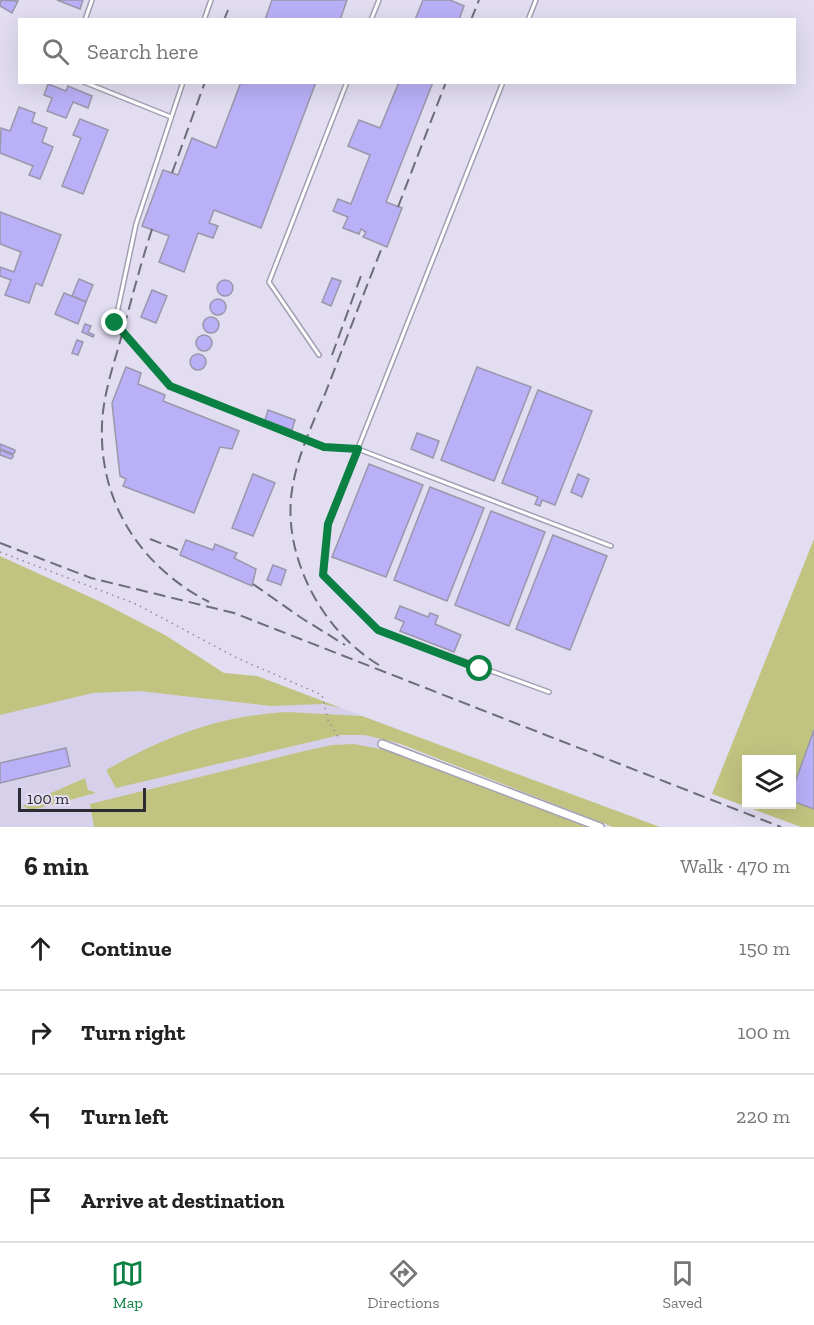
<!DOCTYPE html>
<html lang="en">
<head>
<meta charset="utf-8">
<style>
  :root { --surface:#fff; --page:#f2f2f2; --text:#222; --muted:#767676; --line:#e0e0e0; --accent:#0b8043 }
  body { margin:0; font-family:"Zilla Slab",serif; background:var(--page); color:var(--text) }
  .controls { position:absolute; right:18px; bottom:18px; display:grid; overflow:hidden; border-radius:0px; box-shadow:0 6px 24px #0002 }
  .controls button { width:54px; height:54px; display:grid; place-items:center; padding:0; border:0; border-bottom:2px solid var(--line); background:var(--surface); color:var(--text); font:30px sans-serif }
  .scale { position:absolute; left:18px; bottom:15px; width:128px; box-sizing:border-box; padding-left:6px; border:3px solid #2c2a32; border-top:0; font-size:16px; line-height:21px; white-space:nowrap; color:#2c2a32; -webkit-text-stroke:4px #e2ddf1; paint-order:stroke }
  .stop { position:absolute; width:18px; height:18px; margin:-14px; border:4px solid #0b8043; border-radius:50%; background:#fff }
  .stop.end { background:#0b8043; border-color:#fff; box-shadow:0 2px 6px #0008 }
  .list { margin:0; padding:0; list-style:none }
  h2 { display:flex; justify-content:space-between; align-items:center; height:78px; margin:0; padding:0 24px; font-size:26px }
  h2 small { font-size:20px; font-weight:400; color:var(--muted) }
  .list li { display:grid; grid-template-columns:39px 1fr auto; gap:18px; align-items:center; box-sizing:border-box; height:84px; padding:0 24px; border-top:2px solid var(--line) }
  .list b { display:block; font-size:22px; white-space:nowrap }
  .list em { font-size:20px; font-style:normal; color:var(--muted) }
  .icon { flex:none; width:33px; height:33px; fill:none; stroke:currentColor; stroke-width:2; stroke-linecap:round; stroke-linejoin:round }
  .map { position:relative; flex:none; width:814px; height:827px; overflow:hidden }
  .search { position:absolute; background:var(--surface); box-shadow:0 6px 24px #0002; left:18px; right:18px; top:18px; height:66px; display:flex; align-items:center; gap:15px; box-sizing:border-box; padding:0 21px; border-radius:0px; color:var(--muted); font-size:22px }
  .sheet { height:414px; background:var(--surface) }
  nav { display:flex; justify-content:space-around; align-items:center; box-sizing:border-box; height:84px; border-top:2px solid var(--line); background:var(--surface); font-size:16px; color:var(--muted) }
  nav a { display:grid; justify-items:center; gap:3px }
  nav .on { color:var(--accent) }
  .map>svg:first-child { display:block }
  .built { fill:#d7d0eb }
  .green { fill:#c1c480 }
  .building { fill:#bab0f8; stroke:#9997aa; stroke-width:1.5 }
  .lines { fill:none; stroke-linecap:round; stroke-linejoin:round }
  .lane-casing { stroke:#a49fb2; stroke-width:6 }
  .street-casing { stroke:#a49fb2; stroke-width:10 }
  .path { stroke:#8e8a98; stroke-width:1.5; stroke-dasharray:1.5 4.5; stroke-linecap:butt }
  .lane { stroke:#fff; stroke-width:3 }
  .street { stroke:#fff; stroke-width:7 }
  .rail { stroke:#6f6c79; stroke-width:2; stroke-dasharray:12 6; stroke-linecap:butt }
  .route { stroke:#0b8043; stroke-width:8 }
</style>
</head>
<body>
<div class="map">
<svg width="814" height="827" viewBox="0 0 814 827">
  <rect width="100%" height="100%" fill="#e2ddf1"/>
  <polygon class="built" points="186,670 257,676 402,731 393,762 356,827 0,827 0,704"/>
  <g class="green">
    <polygon points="814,539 814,730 792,791 792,760 746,760 746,804 792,804 792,801 814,809 814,827 801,827 712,794"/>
    <polygon points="0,556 101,602 165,635 224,673 257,676 341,708 323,704 271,706 139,691 93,693 0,715"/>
    <path d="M288,712L362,716L660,827H613L398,743L365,735H340L116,788L106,770C167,736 218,716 288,712Z"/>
    <polygon points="354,744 396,752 588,827 94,827 90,804 300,752 332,745"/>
    <polygon points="85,778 88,790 96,793 32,810 22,806"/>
  </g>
  <g class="building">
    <polygon points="1,0 18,1 12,13 0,6"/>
    <polygon points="57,0 83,0 80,9"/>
    <polygon points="272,0 347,0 340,20 265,20"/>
    <polygon points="423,0 450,0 464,6 459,20 415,20"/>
    <polygon points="241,82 316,82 261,228 214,210 209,223 218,226 213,238 198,233 184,272 159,262 169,236 142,226 163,170 178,175 192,138 216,148"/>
    <polygon points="399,82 433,82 386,202 402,208 387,247 363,237 366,232 361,229 359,234 343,228 348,217 333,211 338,199 351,204 370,155 348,146 359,120 380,128"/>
    <polygon points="48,84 66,91 68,86 92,96 88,108 73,102 66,118 47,111 52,98 44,95"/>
    <polygon points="19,107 35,113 32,122 47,128 42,142 53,147 40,179 29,175 33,166 0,153 1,128 10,131"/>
    <polygon points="80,119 108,130 83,194 62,186 81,138 73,135"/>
    <polygon points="0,212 61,235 42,286 36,283 29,303 5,295 11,280 0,276 0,267 14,272 21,252 0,244"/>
    <polygon points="332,278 341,281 331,306 322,302"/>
    <polygon points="79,279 93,285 86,302 72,296"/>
    <circle cx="225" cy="288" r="8"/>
    <polygon points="152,290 167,296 156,323 141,317"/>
    <polygon points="64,293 86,302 78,324 55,314"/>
    <circle cx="218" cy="307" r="8"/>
    <circle cx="211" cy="325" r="8"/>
    <polygon points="85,324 91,326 88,332 94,335 93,337 82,332"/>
    <circle cx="204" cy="343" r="8"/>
    <polygon points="77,340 83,342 78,355 72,353"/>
    <circle cx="198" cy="362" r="8"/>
    <polygon points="126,367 141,373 138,384 165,395 163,401 239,431 232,449 220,447 194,513 123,486 126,479 120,476 112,403"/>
    <polygon points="477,367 531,387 494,481 441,460"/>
    <polygon points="538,390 592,411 555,505 542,500 540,506 535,504 538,497 502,483"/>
    <polygon points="268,410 295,420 292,430 265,420"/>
    <polygon points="417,433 439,441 433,458 411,449"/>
    <polygon points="0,444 15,450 15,452 13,454 0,449"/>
    <polygon points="0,450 13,455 13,457 11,459 0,455"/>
    <polygon points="369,464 423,485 386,577 332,557"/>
    <polygon points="253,474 275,483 253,536 232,528"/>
    <polygon points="578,474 589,479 582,497 571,492"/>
    <polygon points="430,487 484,508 447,601 394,580"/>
    <polygon points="491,511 545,532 509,626 455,605"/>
    <polygon points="553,535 607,556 570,650 516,629"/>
    <polygon points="186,540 213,550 215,544 237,553 234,558 256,569 252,586 180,555"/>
    <polygon points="273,565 286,570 281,585 267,580"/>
    <polygon points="400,606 428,617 430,613 438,616 435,624 461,635 454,652 400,631 404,622 395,618"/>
    <polygon points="814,730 814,809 792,801 792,791"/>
    <polygon points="66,748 70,766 0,783 0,763"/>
  </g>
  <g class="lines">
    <g class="lane-casing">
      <g id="lane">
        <polyline points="85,20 92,0"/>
        <polyline points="204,20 211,0"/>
        <polyline points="371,20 379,0"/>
        <polyline points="528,20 536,0"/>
        <polyline points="84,82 171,117"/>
        <polyline points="183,82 136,224 115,323 170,386 324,447 358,449 611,546"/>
        <polyline points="503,82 328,524 323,575 378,630 549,692"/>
        <polyline points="319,355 269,282 347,82"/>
      </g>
    </g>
    <g class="street-casing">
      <polyline id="street" points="382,744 600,827"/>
    </g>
    <polyline class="path" points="0,552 136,604 237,658 322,695 328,720 340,740"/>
    <use href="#lane" class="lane"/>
    <use href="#street" class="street"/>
    <g class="rail">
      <polyline points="224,20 228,10"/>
      <polyline points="471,20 479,0"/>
      <polyline points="172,173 205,82"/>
      <polyline points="398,207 446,82"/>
      <path d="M152,229C141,263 132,297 123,331C115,361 103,393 102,425C99,503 141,567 209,602"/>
      <polyline points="332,355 362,273"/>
      <polyline points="150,539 181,551"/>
      <polyline points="0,543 91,578 234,613 781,827"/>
      <polyline points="253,584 300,617 345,645"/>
      <path d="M379,665C322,631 282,556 292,490C297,457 312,425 325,394C344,345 363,295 383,245"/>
    </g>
  </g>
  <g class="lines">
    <polyline class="route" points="115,323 170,386 324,447 358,449 328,524 323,575 378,630 480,669"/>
  </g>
</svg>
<div class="controls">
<button><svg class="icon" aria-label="layers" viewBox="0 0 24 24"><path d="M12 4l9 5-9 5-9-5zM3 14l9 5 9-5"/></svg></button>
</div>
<div class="scale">100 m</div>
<div class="stop" style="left:480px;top:669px"></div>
<div class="stop end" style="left:115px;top:323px"></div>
<div class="search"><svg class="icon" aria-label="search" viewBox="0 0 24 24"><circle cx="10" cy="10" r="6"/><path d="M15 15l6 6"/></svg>Search here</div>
</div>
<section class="sheet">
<h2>6 min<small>Walk · 470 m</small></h2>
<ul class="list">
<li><svg class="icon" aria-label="ahead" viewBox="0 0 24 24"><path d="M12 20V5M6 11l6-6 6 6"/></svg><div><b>Continue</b></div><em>150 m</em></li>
<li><svg class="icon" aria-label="right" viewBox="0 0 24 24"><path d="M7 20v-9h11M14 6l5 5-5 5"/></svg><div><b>Turn right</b></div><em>100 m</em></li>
<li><svg class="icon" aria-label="left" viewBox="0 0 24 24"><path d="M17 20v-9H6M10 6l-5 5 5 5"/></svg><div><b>Turn left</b></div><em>220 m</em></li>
<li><svg class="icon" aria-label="arrive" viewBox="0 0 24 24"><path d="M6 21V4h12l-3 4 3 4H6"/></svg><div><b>Arrive at destination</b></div></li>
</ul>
</section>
<nav>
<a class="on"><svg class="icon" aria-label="map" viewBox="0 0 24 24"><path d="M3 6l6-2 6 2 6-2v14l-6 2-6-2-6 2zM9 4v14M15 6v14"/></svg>Map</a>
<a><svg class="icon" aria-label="directions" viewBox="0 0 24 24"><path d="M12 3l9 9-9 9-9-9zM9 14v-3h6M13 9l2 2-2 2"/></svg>Directions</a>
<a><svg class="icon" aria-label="saved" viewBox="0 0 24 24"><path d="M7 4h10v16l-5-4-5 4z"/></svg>Saved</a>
</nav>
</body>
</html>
